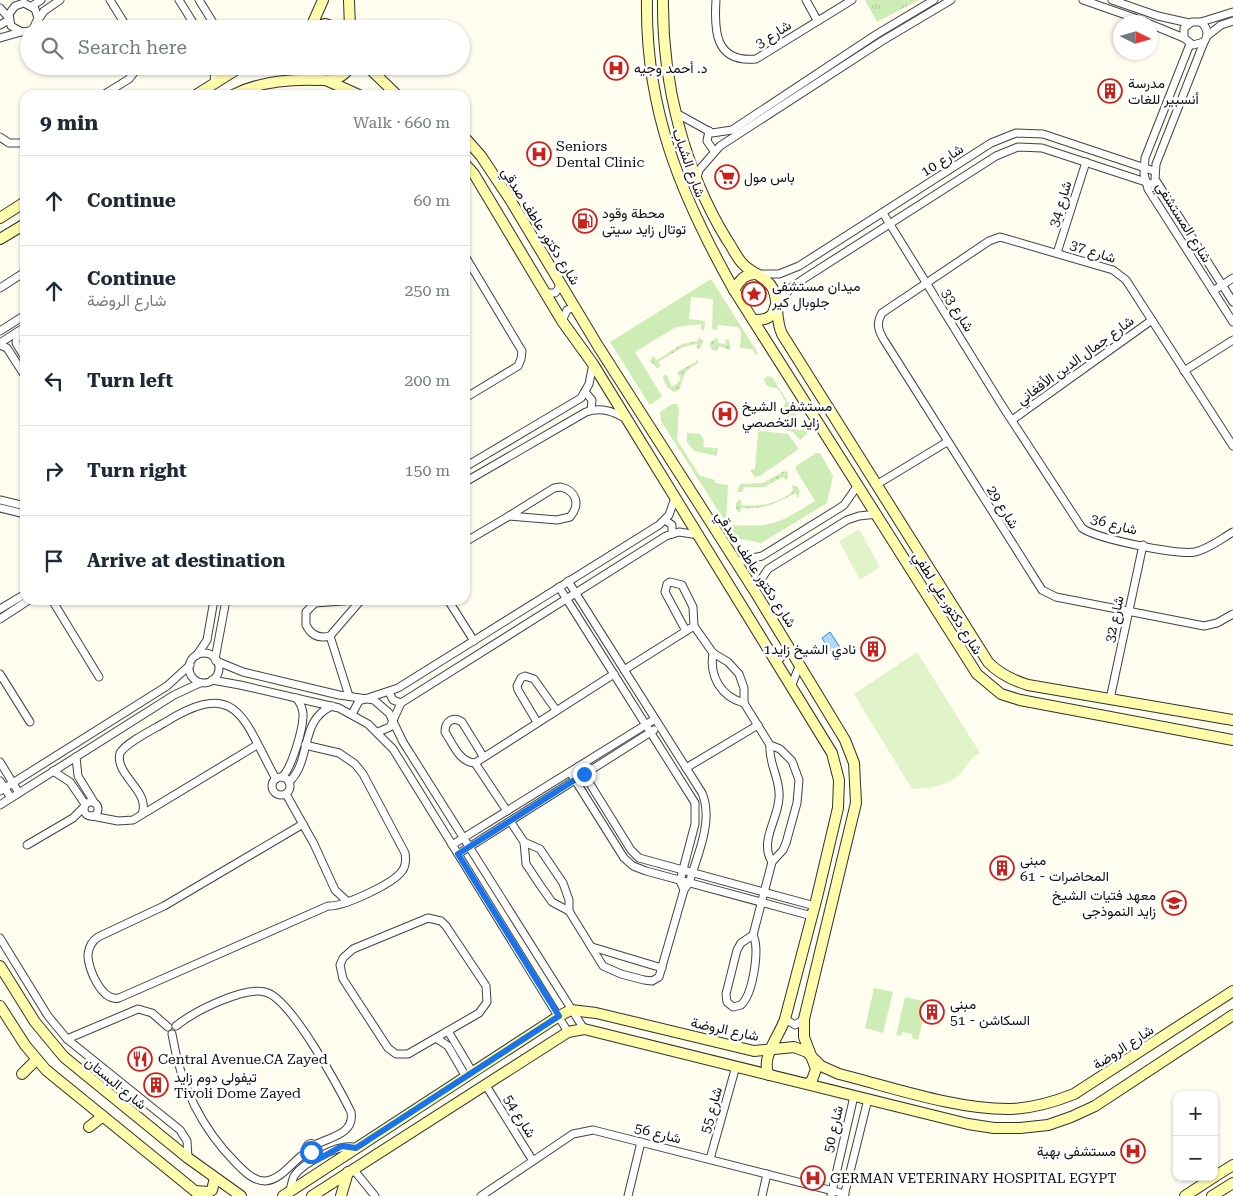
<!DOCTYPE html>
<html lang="en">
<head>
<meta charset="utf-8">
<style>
  :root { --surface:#fff; --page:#f2f2f3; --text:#1f2937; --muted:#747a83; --line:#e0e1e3 }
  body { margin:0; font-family:"Roboto Serif",Vazirmatn,serif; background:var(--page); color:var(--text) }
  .controls { position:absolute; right:15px; bottom:15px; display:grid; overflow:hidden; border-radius:10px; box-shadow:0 1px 4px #0004 }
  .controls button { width:45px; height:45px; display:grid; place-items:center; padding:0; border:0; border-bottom:1px solid var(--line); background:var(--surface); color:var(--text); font:25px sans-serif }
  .compass { position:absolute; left:1113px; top:15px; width:45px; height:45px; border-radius:50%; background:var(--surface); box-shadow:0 1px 4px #0004; rotate:95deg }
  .stop { position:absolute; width:15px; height:15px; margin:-11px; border:4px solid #1a73e8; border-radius:50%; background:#fff }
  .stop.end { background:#1a73e8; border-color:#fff; box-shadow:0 1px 5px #0008 }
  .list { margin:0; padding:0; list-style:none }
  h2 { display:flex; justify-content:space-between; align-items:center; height:65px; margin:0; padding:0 20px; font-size:21px }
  h2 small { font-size:16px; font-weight:400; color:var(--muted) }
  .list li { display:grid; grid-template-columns:32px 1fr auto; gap:15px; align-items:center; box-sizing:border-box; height:90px; padding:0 20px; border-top:1px solid var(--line) }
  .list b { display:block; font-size:19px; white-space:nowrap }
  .list p { margin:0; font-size:16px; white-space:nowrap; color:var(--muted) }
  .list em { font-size:16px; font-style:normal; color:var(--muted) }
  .icon { flex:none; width:28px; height:28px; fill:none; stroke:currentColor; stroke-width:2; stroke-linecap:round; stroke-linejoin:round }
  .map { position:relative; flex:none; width:1233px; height:1196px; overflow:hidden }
  .search { position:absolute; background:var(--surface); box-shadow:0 1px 4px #0004; left:20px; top:20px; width:450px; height:55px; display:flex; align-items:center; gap:12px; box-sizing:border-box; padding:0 18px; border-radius:28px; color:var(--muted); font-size:19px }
  .panel { position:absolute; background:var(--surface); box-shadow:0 1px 4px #0004; left:20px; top:90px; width:450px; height:515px; border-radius:15px }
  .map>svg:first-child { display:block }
  .grass { fill:url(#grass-dots) }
  .park { fill:url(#park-tufts) }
  .garden { fill:#ceedb6 }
  .pitch { fill:#e1f3c9 }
  .water { fill:#b0d9fb; stroke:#3288d8 }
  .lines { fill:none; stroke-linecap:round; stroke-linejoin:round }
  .street-casing { stroke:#424242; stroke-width:9 }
  .secondary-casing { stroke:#313131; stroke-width:12 }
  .street { stroke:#fff; stroke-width:7 }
  .secondary { stroke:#fffdab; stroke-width:10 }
  .route { stroke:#1a73e8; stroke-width:6 }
  .labels { text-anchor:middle; stroke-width:5; stroke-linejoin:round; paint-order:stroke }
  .street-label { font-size:14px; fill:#0f0f0f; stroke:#fff }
  .poi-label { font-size:14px; fill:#0f0f0f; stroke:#fff; text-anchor:start }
</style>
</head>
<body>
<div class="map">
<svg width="1233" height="1196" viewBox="0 0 1233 1196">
  <defs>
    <pattern id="grass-dots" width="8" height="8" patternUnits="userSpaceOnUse" patternTransform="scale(1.25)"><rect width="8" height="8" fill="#ceedb6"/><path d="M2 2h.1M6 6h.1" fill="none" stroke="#b0ca9b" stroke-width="1.8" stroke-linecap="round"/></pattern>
    <pattern id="park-tufts" width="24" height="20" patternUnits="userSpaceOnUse" patternTransform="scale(1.25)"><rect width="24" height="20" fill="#ceedb6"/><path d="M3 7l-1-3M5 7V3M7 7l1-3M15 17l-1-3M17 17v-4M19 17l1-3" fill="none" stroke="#b0ca9b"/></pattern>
  </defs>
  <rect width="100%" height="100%" fill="#fffdf0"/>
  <g class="grass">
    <polygon points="699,337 703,341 700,349 697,348 697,344 683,347 658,362 661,366 657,368 650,361 653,356 657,360 682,344 698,341"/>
    <polygon points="715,338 718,339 718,343 725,344 726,339 729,340 731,350 718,346 717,351 712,350 709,344"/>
    <path d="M696,359L699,363C684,370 684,374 680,389L675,392C669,391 663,382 663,376L666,374L672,387L681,380L677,372L696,362Z"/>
    <polygon points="784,471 788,472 787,480 783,477 764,487 744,487 742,492 737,492 740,484 763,483"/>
    <path d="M792,485L796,486L800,491L798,498L795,493C776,504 762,510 741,508L740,513L736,510V503L739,500H741V505C761,507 778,504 793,491Z"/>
  </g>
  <polygon class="park" points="865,0 919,0 877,22"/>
  <g class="garden">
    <polygon points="711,279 758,353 756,355 752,349 740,348 741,332 738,327 718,325 717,330 712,329 713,299 691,297 689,319 705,321 704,330 701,330 701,324 676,327 635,352 662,396 652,404 649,404 610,342"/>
    <path d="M768,376L772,377L799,419L796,422L788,419L783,406L786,402L778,389C770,386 766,388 764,379Z"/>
    <polygon points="672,404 677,404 679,409 677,440 700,476 715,480 715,483 728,485 726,523 661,421 660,412"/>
    <polygon points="783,423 794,424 799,431 804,428 808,433 800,440 793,432 783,429"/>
    <polygon points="761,431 788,434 799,449 760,476 755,477 750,470 755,469 758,432"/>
    <polygon points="687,433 700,434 704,440 703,447 718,448 717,456 694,451 687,442"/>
    <path d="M816,453H820L833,476L827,503L761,543L736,538L727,525C773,527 776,525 815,501L796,470V466Z"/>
    <polygon points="874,988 893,992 883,1033 865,1028"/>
    <polygon points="905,997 927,1002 918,1040 912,1038 912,1034 902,1032 901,1036 896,1035"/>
  </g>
  <g class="pitch">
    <polygon points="859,529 880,567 860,580 839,541"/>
    <path d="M917,652L980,753C968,760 969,763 961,773C948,787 930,788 912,789L854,694Z"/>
  </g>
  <polygon class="water" points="830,632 843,652 834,658 822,638"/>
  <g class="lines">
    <g class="street-casing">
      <g id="street">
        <polyline points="110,0 128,29"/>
        <polyline points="179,0 197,29"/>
        <polyline points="199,0 217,29"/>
        <path d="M716,0C714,31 715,63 756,59L852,0"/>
        <polyline points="806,0 817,20"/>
        <polyline points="1083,0 1146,22"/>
        <polyline points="1112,0 1158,16 1189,23"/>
        <polyline points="32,6 41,0"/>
        <polyline points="0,8 9,18"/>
        <polyline points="38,20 44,11 60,0"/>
        <polyline points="1201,22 1233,12"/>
        <path d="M1150,24L1184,38L1193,45L1204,42C1209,35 1208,28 1201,22H1192L1184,28V38"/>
        <polyline points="0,25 9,20"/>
        <polyline points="29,31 22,32 11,26 9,14 15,6 24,3 35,9 38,18 33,29"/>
        <polyline points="1207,36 1221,25 1233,21"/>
        <polyline points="0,38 21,32"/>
        <polyline points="1204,42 1156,164 1155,179 1233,302"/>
        <polyline points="1190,44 1145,158 1144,174 1148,189 1233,322"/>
        <polyline points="214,84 215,66"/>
        <polyline points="103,95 129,79 139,66"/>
        <polyline points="676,113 712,133 732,130 877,34 934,0"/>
        <polyline points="709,131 707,141 714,151"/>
        <polyline points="0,137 9,143 25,143"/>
        <polyline points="697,178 699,170 720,146 882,41 951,0"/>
        <path d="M883,213L1003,407L1082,528C1097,539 1177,555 1195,552C1209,549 1221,539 1233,532"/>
        <polyline points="1057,253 1086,162"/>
        <polyline points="465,256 522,351 521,359 518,366 465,398"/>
        <polyline points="758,274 779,274 799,266 991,143 1016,133 1043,134 1154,171"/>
        <polyline points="0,288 25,272"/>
        <polyline points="1213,291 1233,278"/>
        <polyline points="546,293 555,293 559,288 559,282"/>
        <polyline points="776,305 792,287 805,278 996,156 1018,147 1042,148 1158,186"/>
        <polyline points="562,321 567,310 575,307"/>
        <polyline points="0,331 25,315"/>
        <polyline points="17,332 16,343 25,358"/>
        <polyline points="0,343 25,327"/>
        <polyline points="0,345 7,348 25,376"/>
        <polyline points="1184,371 1233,340"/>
        <polyline points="585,392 592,400 591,410"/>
        <polyline points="1012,420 1152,320"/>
        <path d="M1233,446L1126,280L1113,270L1000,237L989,241L882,313C876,323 878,330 884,340L1042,590L1056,597L1204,626L1217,623L1233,614"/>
        <polyline points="465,467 581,398 589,384 593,364"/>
        <path d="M465,482L586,412C601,407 613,411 626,419"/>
        <polyline points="876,485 947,442"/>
        <path d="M561,487C576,491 581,504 570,517L557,520L509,516L554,488Z"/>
        <polyline points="0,500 25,506"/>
        <polyline points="0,508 25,514"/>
        <polyline points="665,520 672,525 672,534"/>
        <polyline points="465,542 509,516"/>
        <polyline points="735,562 762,556 838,509 844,505 858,485"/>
        <polyline points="559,587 695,803 695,824 680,881 684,890"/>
        <polyline points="754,590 768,569 847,520 859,516 877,514"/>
        <polyline points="52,600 99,677"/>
        <path d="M356,600L315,603L306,612V625C311,635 319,639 330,636L361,600"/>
        <polyline points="448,600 474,641"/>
        <polyline points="0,609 25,594"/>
        <polyline points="0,619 29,600"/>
        <polyline points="686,631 665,592 667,584 670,582 682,585 693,607 694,626 713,653 728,662 739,674 744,688 744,703 770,745 780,749 792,761 799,780 797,803 786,843 783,850 772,862 753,935"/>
        <polyline points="330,636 349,696"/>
        <path d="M713,653C709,676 721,697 744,703"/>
        <circle cx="204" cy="668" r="15"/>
        <polyline points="197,655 207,640 214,600"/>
        <polyline points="215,659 226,600"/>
        <polyline points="216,661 243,672 339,695 374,700 389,713 403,742 584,1029"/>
        <polyline points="777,662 785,653 786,644"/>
        <polyline points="624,670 694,626"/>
        <polyline points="0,674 30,722"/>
        <polyline points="212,680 240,685 339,708 368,724 393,749 568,1032"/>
        <polyline points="791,687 800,664"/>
        <polyline points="389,692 393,700 401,703"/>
        <polyline points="1110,699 1143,545"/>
        <polyline points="352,714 359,701 398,688 659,525 669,515 675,498"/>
        <polyline points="537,722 518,690 517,686 521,678 525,676 534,679 556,710"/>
        <polyline points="378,732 390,727 401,703 666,536 679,532 699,535"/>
        <path d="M770,745C768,764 781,779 779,798C778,820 759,841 772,862"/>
        <polyline points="76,757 78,776 94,802"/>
        <polyline points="0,762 19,793"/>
        <path d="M475,763C459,762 453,744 445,732C445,721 453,716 462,722L483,756"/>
        <polyline points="579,766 631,850 639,858 815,906"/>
        <polyline points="686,768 758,725"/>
        <polyline points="53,771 70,782 85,804"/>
        <polyline points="570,772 624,858 633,866 646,871 812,916"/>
        <path d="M282,777C292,768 304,726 303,713C302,707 300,702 296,698"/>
        <circle cx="281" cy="786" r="9"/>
        <polyline points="0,781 11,798"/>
        <path d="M289,782C312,761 299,720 332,706"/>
        <polyline points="0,791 167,686 190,665"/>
        <polyline points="286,794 314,844 335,890 348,902"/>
        <circle cx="91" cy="809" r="7"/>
        <polyline points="0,805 174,695 200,683"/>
        <polyline points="507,811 475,763 614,674"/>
        <path d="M142,814C151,791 114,775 120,753C127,742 152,730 164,723C239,676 243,720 276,779"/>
        <polyline points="92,816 118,821 133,820 257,745"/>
        <polyline points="510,821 524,842 526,864 540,885 552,902 569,911"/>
        <path d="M303,824L164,906L98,937C92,941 89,947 88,954C87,968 102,1002 119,998L328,906C343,907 393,884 402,871C406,866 406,859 405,853L363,774L355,764L339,753L305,745"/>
        <path d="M524,842L540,849L563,883L569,900V911L603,966L621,974L644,980L652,981L659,977L684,890L689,883C697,856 714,821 702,793L568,581"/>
        <polyline points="27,845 73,818 84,807"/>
        <polyline points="452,845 655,719"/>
        <polyline points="458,854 654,730"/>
        <polygon points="428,918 441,921 446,926 486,986 487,1002 479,1013 408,1054 396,1054 388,1048 343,979 340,965 343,958 353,949"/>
        <path d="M753,935C760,949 753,994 741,1005L733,1007L727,1002L726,994L737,950L741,943Z"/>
        <polyline points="0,938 48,1016 67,1039 180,1130 187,1141 188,1158"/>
        <polyline points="592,947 662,968"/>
        <polyline points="785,1019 795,1025 804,1019"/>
        <path d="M176,1026C193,1012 247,984 268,993C293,1003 338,1086 351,1112C355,1134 330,1137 315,1145"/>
        <polyline points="448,1031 473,1073"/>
        <path d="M172,1034C180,1083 201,1128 236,1163C244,1171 253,1181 265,1181C282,1180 294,1159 308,1151"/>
        <polyline points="436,1038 448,1046 466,1077"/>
        <polyline points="67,1039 138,1009 152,1013 168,1027"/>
        <polyline points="485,1084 533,1161"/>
        <circle cx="311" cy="1148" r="4.5"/>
        <polyline points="710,1159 736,1066"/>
        <polyline points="353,1169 375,1196"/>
        <path d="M290,1191C291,1186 292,1181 294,1176C303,1163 341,1142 356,1148"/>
        <polyline points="481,1196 573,1134 593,1130 845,1194"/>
        <polyline points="628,1196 641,1142"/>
        <polyline points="762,1196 767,1174"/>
        <polyline points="831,1196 854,1096"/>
        <polyline points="844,1196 868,1099"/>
      </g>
    </g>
    <g class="secondary-casing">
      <g id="secondary">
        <polyline points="349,0 350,29"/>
        <path d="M647,0C645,110 681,196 734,290L977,674L1001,694L1020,700L1233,740"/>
        <path d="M663,0C662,82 684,170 727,240C733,248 737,259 744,265C753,274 767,277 773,289C779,303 775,319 782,334L988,662C999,674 1012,680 1028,685L1233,720"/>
        <polyline points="311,27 323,0"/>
        <polyline points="310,29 325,24 341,29"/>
        <path d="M302,66C315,85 338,85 351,66"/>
        <polyline points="367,66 397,95"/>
        <polyline points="328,81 359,95"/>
        <polyline points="196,95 242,66"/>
        <path d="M233,95C258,82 291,79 318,80"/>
        <polyline points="465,138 481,156 511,201 598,346 754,590 845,740 854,763 856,803 804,1019 804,1037 816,1069 812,1080 808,1084"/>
        <path d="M465,164L474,174L562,321L593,364L832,753L839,780L838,808L817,897L785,1019C779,1037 760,1058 769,1075"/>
        <polyline points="0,218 25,202"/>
        <polyline points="0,239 25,224"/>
        <path d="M734,290C740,280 745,273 757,274"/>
        <path d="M753,320C764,320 773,319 775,307"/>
        <polyline points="0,966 35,1022 64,1057 188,1158 241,1196"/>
        <polyline points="0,1006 25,1045 46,1070 201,1196"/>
        <polyline points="22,1074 36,1060"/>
        <polyline points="89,1127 103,1116"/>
        <polyline points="1214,1177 1233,1165"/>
        <polyline points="195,1191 209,1192 212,1190 215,1178"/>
        <path d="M283,1196L559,1016L571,1010L596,1013L754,1051L794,1047L807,1052L821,1066L839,1074C891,1087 957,1110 1011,1109C1033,1108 1054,1102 1074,1094L1233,991"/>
        <polyline points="312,1196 568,1032 584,1029 968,1124 994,1128 1020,1128 1048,1125 1071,1117 1095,1106 1233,1015"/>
        <polyline points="341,1196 348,1172"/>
        <polyline points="1185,1196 1214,1177"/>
        <polyline points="1212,1196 1233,1183"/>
      </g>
    </g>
    <use href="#street" class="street"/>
    <use href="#secondary" class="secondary"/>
  </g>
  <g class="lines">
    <polyline class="route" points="311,1152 315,1161 342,1146 356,1148 559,1016 458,854 584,774"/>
  </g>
  <defs>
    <g id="hospital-ring" transform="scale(1.25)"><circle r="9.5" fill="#fff" stroke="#ca211b" stroke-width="1.5"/><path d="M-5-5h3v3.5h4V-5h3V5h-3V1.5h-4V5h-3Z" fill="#ca211b"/></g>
    <g id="building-ring" transform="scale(1.25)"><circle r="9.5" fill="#fff" stroke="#ca211b" stroke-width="1.5"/><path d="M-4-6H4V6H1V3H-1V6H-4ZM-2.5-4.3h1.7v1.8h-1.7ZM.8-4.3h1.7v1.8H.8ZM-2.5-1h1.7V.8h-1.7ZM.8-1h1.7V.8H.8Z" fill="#ca211b"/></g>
    <g id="supermarket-ring" transform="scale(1.25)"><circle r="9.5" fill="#fff" stroke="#ca211b" stroke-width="1.5"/><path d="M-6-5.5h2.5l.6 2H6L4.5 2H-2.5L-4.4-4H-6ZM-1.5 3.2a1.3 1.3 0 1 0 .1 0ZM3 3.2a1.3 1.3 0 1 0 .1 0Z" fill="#ca211b"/></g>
    <g id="fuel-ring" transform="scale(1.25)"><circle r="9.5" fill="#fff" stroke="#ca211b" stroke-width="1.5"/><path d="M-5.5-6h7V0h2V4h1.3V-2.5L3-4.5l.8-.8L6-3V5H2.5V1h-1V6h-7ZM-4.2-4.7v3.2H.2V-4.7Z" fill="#ca211b"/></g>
    <g id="sight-ring" transform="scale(1.25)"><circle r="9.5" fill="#fff" stroke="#ca211b" stroke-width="1.5"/><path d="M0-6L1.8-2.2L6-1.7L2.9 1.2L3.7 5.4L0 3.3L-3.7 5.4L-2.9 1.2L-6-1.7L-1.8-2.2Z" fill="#ca211b"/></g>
    <g id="university-ring" transform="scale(1.25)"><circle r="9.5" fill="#fff" stroke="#ca211b" stroke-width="1.5"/><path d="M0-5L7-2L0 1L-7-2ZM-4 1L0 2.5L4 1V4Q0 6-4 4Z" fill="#ca211b"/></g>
    <g id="restaurant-ring" transform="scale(1.25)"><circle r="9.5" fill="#fff" stroke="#ca211b" stroke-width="1.5"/><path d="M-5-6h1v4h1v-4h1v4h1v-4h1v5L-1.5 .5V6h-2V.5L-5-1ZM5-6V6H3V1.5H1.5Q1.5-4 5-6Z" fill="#ca211b"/></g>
  </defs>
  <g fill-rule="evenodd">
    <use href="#hospital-ring" x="616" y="68"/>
    <use href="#building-ring" x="1110" y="91"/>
    <use href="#hospital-ring" x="539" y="154"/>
    <use href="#supermarket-ring" x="727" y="177"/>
    <use href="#fuel-ring" x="585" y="221"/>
    <use href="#sight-ring" x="754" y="294"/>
    <use href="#hospital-ring" x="725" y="414"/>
    <use href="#building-ring" x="873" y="649"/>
    <use href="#building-ring" x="1002" y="868"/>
    <use href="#university-ring" x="1174" y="903"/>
    <use href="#building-ring" x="932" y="1012"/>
    <use href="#restaurant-ring" x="140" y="1059"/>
    <use href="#building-ring" x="156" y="1085"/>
    <use href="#hospital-ring" x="1133" y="1151"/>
    <use href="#hospital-ring" x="813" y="1178"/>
  </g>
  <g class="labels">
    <g class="street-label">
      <text transform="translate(773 34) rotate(-32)" y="5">شارع 3</text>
      <text transform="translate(942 160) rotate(-33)" y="5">شارع 10</text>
      <text transform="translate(689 163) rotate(70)" y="5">شارع الشباب</text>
      <text transform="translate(1060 204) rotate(-73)" y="5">شارع 34</text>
      <text transform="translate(1184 222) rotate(58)" y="5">شارع المستشفي</text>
      <text transform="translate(541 226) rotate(58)" y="5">شارع دكتور عاطف صدقي</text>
      <text transform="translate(1093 251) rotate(18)" y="5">شارع 37</text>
      <text transform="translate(958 310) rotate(58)" y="5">شارع 33</text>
      <text transform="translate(1075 360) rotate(-36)" y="5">شارع جمال الدين الأفغاني</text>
      <text transform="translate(1003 507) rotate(58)" y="5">شارع 29</text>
      <text transform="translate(1114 524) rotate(15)" y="5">شارع 36</text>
      <text transform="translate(756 569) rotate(57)" y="5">شارع دكتور عاطف صدقي</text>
      <text transform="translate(948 603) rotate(58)" y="5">شارع دكتور علي لطفي</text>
      <text transform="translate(1114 619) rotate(-78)" y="5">شارع 32</text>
      <text transform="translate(725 1029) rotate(12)" y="5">شارع الروضة</text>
      <text transform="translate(1123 1047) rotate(-33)" y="5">شارع الروضة</text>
      <text transform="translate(116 1083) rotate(39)" y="5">شارع البستان</text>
      <text transform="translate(711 1110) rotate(-74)" y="5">شارع 55</text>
      <text transform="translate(520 1116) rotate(58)" y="5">شارع 54</text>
      <text transform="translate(833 1129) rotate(-77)" y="5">شارع 50</text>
      <text transform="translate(658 1133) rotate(14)" y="5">شارع 56</text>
    </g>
    <g class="poi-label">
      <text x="634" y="73">د. أحمد وجيه</text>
      <text x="1128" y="88">مدرسة<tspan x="1128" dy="16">أنسبير للغات</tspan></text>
      <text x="556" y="151">Seniors<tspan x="556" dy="16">Dental Clinic</tspan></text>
      <text x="744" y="182">باس مول</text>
      <text x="602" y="218">محطة وقود<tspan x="602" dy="16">توتال زايد سيتى</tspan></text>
      <text x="772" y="291">ميدان مستشفى<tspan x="772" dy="16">جلوبال كير</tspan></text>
      <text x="742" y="411">مستشفى الشيخ<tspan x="742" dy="16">زايد التخصصي</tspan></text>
      <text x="856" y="654" text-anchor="end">نادي الشيخ زايد1</text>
      <text x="1020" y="865">مبنى<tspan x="1020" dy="16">المحاضرات - 61</tspan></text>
      <text x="1156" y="900" text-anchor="end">معهد فتيات الشيخ<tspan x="1156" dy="16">زايد النموذجى</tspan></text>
      <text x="950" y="1009">مبنى<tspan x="950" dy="16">السكاشن - 51</tspan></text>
      <text x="158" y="1064">Central Avenue.CA Zayed</text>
      <text x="174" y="1082">تيفولى دوم زايد<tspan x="174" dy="16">Tivoli Dome Zayed</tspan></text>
      <text x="1116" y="1156" text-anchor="end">مستشفى بهية</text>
      <text x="830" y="1183">GERMAN VETERINARY HOSPITAL EGYPT</text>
    </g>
  </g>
</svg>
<div class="controls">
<button>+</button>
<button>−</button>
</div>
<svg class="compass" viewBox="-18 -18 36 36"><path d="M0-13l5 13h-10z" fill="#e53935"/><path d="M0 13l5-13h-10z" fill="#747a83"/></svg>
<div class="stop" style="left:311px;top:1152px"></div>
<div class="stop end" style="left:584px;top:774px"></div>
<div class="search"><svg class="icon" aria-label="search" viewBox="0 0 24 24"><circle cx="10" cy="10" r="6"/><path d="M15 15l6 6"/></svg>Search here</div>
<section class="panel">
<h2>9 min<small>Walk · 660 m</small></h2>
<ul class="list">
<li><svg class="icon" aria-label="ahead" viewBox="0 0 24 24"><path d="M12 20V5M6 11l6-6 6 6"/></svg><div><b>Continue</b></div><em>60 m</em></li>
<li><svg class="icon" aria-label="ahead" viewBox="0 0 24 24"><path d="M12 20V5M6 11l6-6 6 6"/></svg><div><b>Continue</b><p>شارع الروضة</p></div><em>250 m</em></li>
<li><svg class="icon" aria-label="left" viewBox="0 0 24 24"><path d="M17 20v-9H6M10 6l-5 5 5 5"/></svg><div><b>Turn left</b></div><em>200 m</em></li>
<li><svg class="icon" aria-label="right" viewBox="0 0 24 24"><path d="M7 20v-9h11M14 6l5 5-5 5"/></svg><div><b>Turn right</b></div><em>150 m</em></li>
<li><svg class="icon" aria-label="arrive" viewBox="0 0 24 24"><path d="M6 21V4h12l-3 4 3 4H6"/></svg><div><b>Arrive at destination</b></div></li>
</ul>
</section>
</div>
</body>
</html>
